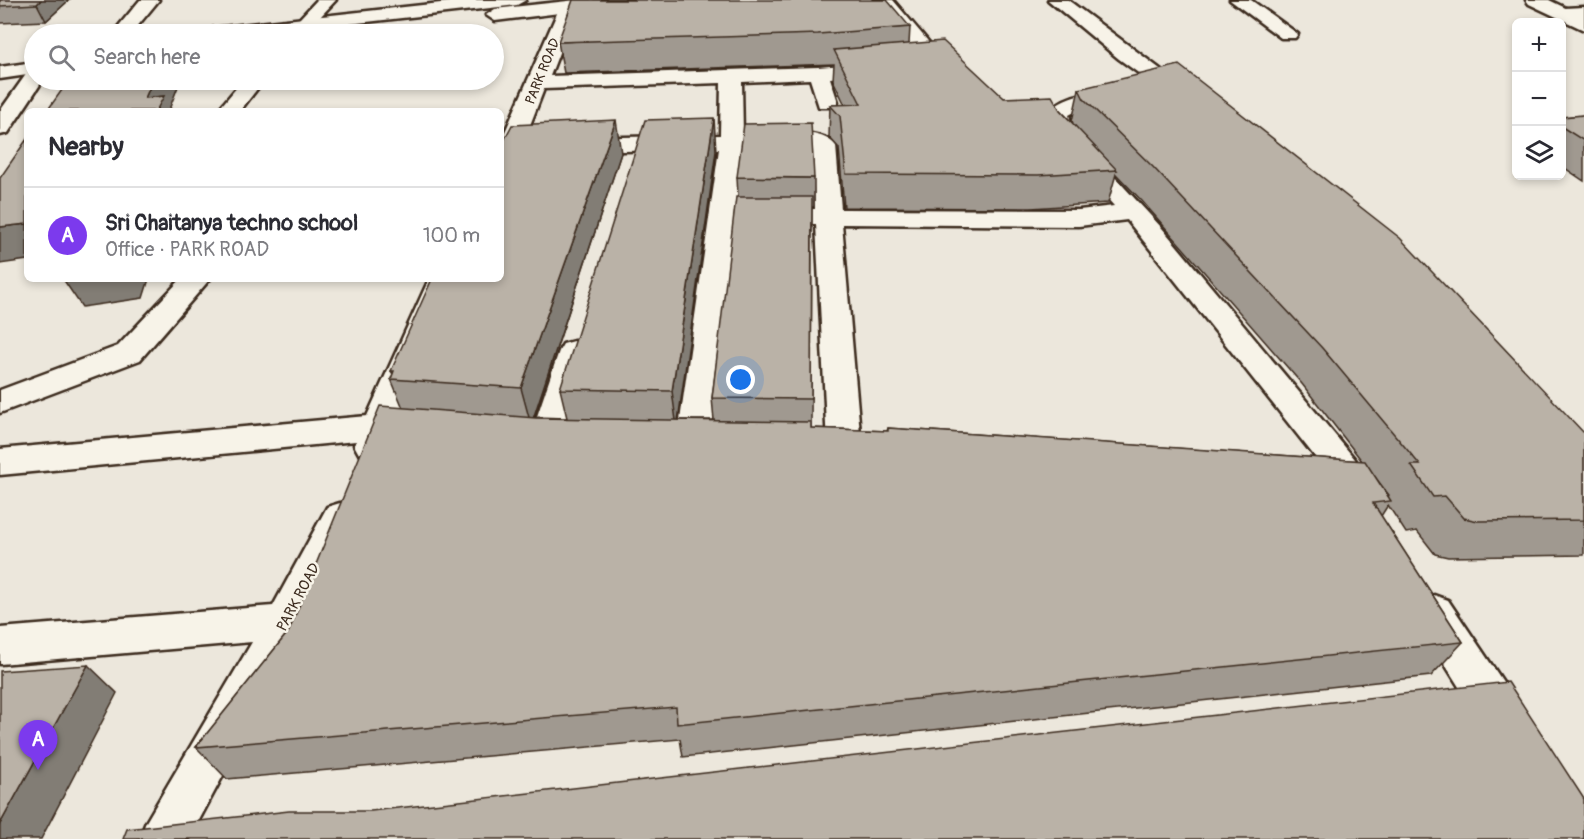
<!DOCTYPE html>
<html lang="en">
<head>
<meta charset="utf-8">
<style>
  :root { --surface:#fff; --page:#f7f7f7; --text:#2b2b33; --muted:#7c7c81; --line:#e1e1e2; --accent:#7c3aed }
  body { margin:0; font-family:Pangolin,sans-serif; background:var(--page); color:var(--text) }
  .controls { position:absolute; right:18px; top:18px; display:grid; overflow:hidden; border-radius:9px; box-shadow:0 3px 9px #0003 }
  .controls button { width:54px; height:54px; display:grid; place-items:center; padding:0; border:0; border-bottom:2px solid var(--line); background:var(--surface); color:var(--text); font:30px sans-serif }
  .you { position:absolute; left:741px; top:380px; width:21px; height:21px; margin:-15px; border:4px solid #fff; border-radius:50%; background:#1a73e8; box-shadow:0 0 0 9px #1a73e833 }
  .badge { display:grid; place-items:center; width:39px; height:39px; border-radius:50%; background:var(--accent); color:#fff; font-size:20px; font-weight:700 }
  .pin { position:absolute; translate:-50% -50px; filter:drop-shadow(0 2px 3px #0008) }
  .pin::after { content:''; position:absolute; top:32px; width:21px; height:18px; background:inherit; clip-path:polygon(0 0,100% 0,50% 100%) }
  .list { margin:0; padding:0; list-style:none }
  h2 { display:flex; justify-content:space-between; align-items:center; height:78px; margin:0; padding:0 24px; font-size:26px }
  h2 small { font-size:20px; font-weight:400; color:var(--muted) }
  .list li { display:grid; grid-template-columns:39px 1fr auto; gap:18px; align-items:center; box-sizing:border-box; height:96px; padding:0 24px; border-top:2px solid var(--line) }
  .list b { display:block; font-size:22px; white-space:nowrap }
  .list p { margin:0; font-size:20px; white-space:nowrap; color:var(--muted) }
  .list em { font-size:20px; font-style:normal; color:var(--muted) }
  .icon { flex:none; width:33px; height:33px; fill:none; stroke:currentColor; stroke-width:2; stroke-linecap:round; stroke-linejoin:round }
  .map { position:relative; flex:none; width:1584px; height:839px; overflow:hidden }
  .search { position:absolute; background:var(--surface); box-shadow:0 3px 9px #0003; left:24px; top:24px; width:480px; height:66px; display:flex; align-items:center; gap:15px; box-sizing:border-box; padding:0 21px; border-radius:33px; color:var(--muted); font-size:22px }
  .panel { position:absolute; background:var(--surface); box-shadow:0 3px 9px #0003; left:24px; top:108px; width:480px; height:174px; border-radius:9px }
  .map>svg:first-child { display:block }
  .lines { fill:none; stroke-linecap:round; stroke-linejoin:round }
  .minor-casing { stroke:#3b2a1e; stroke-width:5 }
  .secondary-casing { stroke:#3b2a1e; stroke-width:5 }
  .primary-casing { stroke:#3b2a1e; stroke-width:5 }
  .minor { fill:#f7f3e8; fill-rule:evenodd }
  .secondary { fill:#f7f3e8; fill-rule:evenodd }
  .primary { fill:#f7f3e8; fill-rule:evenodd }
  .wall { fill:#a09990; stroke:#3b2a1e; stroke-width:1.5; fill-rule:evenodd }
  .shaded-wall { fill:#827d75; stroke:#3b2a1e; stroke-width:1.5 }
  .building { fill:#bab2a7; stroke:#3b2a1e; stroke-width:1.5 }
  .labels { text-anchor:middle; stroke-width:5; stroke-linejoin:round; paint-order:stroke }
  .far-street-label { font-size:14px; fill:#3b2a1e; stroke:#f7f3e8 }
  .street-label { font-size:15px; fill:#3b2a1e; stroke:#f7f3e8 }
</style>
</head>
<body>
<div class="map">
<svg width="1584" height="839" viewBox="0 0 1584 839">
  <rect width="100%" height="100%" fill="#ece7dc"/>
  <filter id="ink" filterUnits="userSpaceOnUse"><feTurbulence type="fractalNoise" baseFrequency=".0167" numOctaves="2"/><feDisplacementMap in="SourceGraphic" scale="12" xChannelSelector="R" yChannelSelector="G"/><feConvolveMatrix kernelMatrix="1 2 1 2 8 2 1 2 1" color-interpolation-filters="sRGB"/></filter>
  <g filter="url(#ink)">
    <g class="lines">
      <g class="minor-casing">
        <g id="minor">
          <polygon points="140,0 159,0 131,34 112,34"/>
          <polygon points="317,0 336,0 304,34 285,34"/>
          <path d="M874,0H893L944,60L947,64L944,68L830,78L838,102L835,107H819L810,79L742,82L743,135C766,134 821,125 836,146L841,209L1079,210L1114,206L1055,140L1045,116C1062,92 1094,92 1121,88L1129,89L1132,94L1129,99L1084,107L1069,115L1074,133L1162,228L1355,459L1379,497L1374,507L1361,511L1348,507L1331,477L1127,220L1079,226L842,224L861,445L856,454L844,457L832,454L827,445L816,224H735L711,441L706,450L694,453L682,450L677,441L719,149L576,152L568,150L564,145L568,140L576,138L720,135L721,83L544,89L513,169L510,174L501,176V141L562,2H574L577,6L550,76L818,67L922,59ZM808,147L813,149L815,209L736,208L743,148Z"/>
          <polygon points="1048,0 1068,0 1199,98 1196,103 1180,103 1119,59"/>
          <polygon points="1230,0 1251,0 1298,34 1295,38 1281,38"/>
          <polygon points="1584,7 1584,19 1565,20 1556,14 1565,8"/>
          <polygon points="34,71 34,80 43,80 8,133 0,135 0,111 27,73"/>
          <polygon points="243,80 264,80 240,111 217,111"/>
          <polygon points="181,279 210,279 140,360 0,413 0,390 118,346"/>
          <polygon points="429,279 457,279 400,417 427,422 432,430 427,438 415,442 390,440 383,454 371,457 359,454 354,445 356,441 0,475 0,449 367,416"/>
          <polygon points="574,341 585,344 589,351 563,440 558,449 546,452 534,449 529,440 559,351 563,344"/>
          <polygon points="340,503 353,507 358,517 299,634 189,839 139,839 146,822 252,642 0,664 0,628 273,606 327,507"/>
          <polygon points="1434,595 1448,600 1520,707 1527,722 1520,737 1505,743 1490,737 1420,624 1414,612 1420,600"/>
        </g>
      </g>
      <g class="secondary-casing">
        <polygon id="secondary" points="1526,0 1549,0 1584,17 1584,30 1529,4"/>
      </g>
      <g class="primary-casing">
        <g id="primary">
          <polygon points="468,0 526,0 517,5 260,34 203,34 213,28"/>
          <polygon points="577,0 633,0 624,5 495,21 486,15 495,9"/>
          <polygon points="34,62 34,74 0,79 0,67"/>
        </g>
      </g>
      <use href="#minor" class="minor"/>
      <use href="#secondary" class="secondary"/>
      <use href="#primary" class="primary"/>
    </g>
    <g class="wall">
      <polygon points="0,0 69,0 46,21 0,23"/>
      <path d="M910,27L909,44L1004,98L1060,110L1073,123L1072,121L1079,89L1584,433V555L1448,557L1435,554L1417,531L1406,533L1388,505L1381,516L1463,642L1431,676L683,757L680,739L227,779L196,747L289,631L403,408L391,379L393,374L391,371L621,153L534,417L567,418L560,389L716,151L678,420H714L712,398L738,197L737,177L814,178V207H812L811,428L887,431L888,428L1362,461L1302,384L1142,201L1116,174L1108,203L1031,208L844,207L839,148L829,137L830,105H845L833,80L834,64L564,73L558,42ZM1375,477L1389,495L1388,497Z"/>
      <polygon points="1584,115 1584,181 1562,166 1562,117"/>
    </g>
    <g class="shaded-wall">
      <polygon points="41,0 69,0 46,21 37,4"/>
      <polygon points="153,80 177,80 179,84 170,107 172,111 152,111 145,98"/>
      <polygon points="714,118 716,151 677,428 672,391"/>
      <polygon points="616,120 621,153 531,425 521,388"/>
      <polygon points="27,224 27,260 0,264 0,227"/>
      <polygon points="63,279 149,279 143,298 82,307"/>
      <polygon points="88,665 117,693 41,839 0,839 0,824"/>
    </g>
    <g class="building">
      <polygon points="0,0 41,0 37,4 0,6"/>
      <polygon points="573,0 887,0 910,27 818,34 558,42"/>
      <polygon points="943,41 1004,98 1052,96 1060,110 1117,170 1038,175 846,174 840,116 830,105 861,104 834,50"/>
      <polygon points="1179,65 1400,238 1584,433 1584,520 1478,521 1464,518 1445,496 1433,497 1411,465 1420,465 1322,348 1153,167 1084,99 1079,89"/>
      <polygon points="69,80 153,80 145,98 164,96 156,111 47,111"/>
      <polygon points="1584,115 1584,141 1562,127 1562,117"/>
      <polygon points="714,118 672,391 560,389 645,120"/>
      <polygon points="616,120 521,388 391,379 394,371 391,371 432,279 501,279 501,146 512,125"/>
      <polygon points="811,123 814,178 737,177 744,124"/>
      <polygon points="27,139 27,224 0,227 0,178"/>
      <polygon points="736,197 812,197 811,399 712,398"/>
      <polygon points="380,406 536,418 811,422 811,428 888,431 888,428 1365,461 1391,501 1373,503 1463,642 677,724 676,707 196,747 289,631"/>
      <polygon points="88,665 0,824 0,671"/>
      <polygon points="1508,682 1584,799 1584,839 123,839 127,829 289,811 371,811"/>
    </g>
  </g>
  <g class="labels">
    <g class="far-street-label">
      <text transform="translate(542 71) rotate(-68)" y="5">PARK ROAD</text>
    </g>
    <g class="street-label">
      <text transform="translate(298 597) rotate(-62)" y="5">PARK ROAD</text>
    </g>
  </g>
</svg>
<div class="controls">
<button>+</button>
<button>−</button>
<button><svg class="icon" aria-label="layers" viewBox="0 0 24 24"><path d="M12 4l9 5-9 5-9-5zM3 14l9 5 9-5"/></svg></button>
</div>
<div class="you"></div>
<div class="pin badge" style="left:38px;top:770px">A</div>
<div class="search"><svg class="icon" aria-label="search" viewBox="0 0 24 24"><circle cx="10" cy="10" r="6"/><path d="M15 15l6 6"/></svg>Search here</div>
<section class="panel">
<h2>Nearby<small></small></h2>
<ul class="list">
<li><span class="badge">A</span><div><b>Sri Chaitanya techno school</b><p>Office · PARK ROAD</p></div><em>100 m</em></li>
</ul>
</section>
</div>
</body>
</html>
